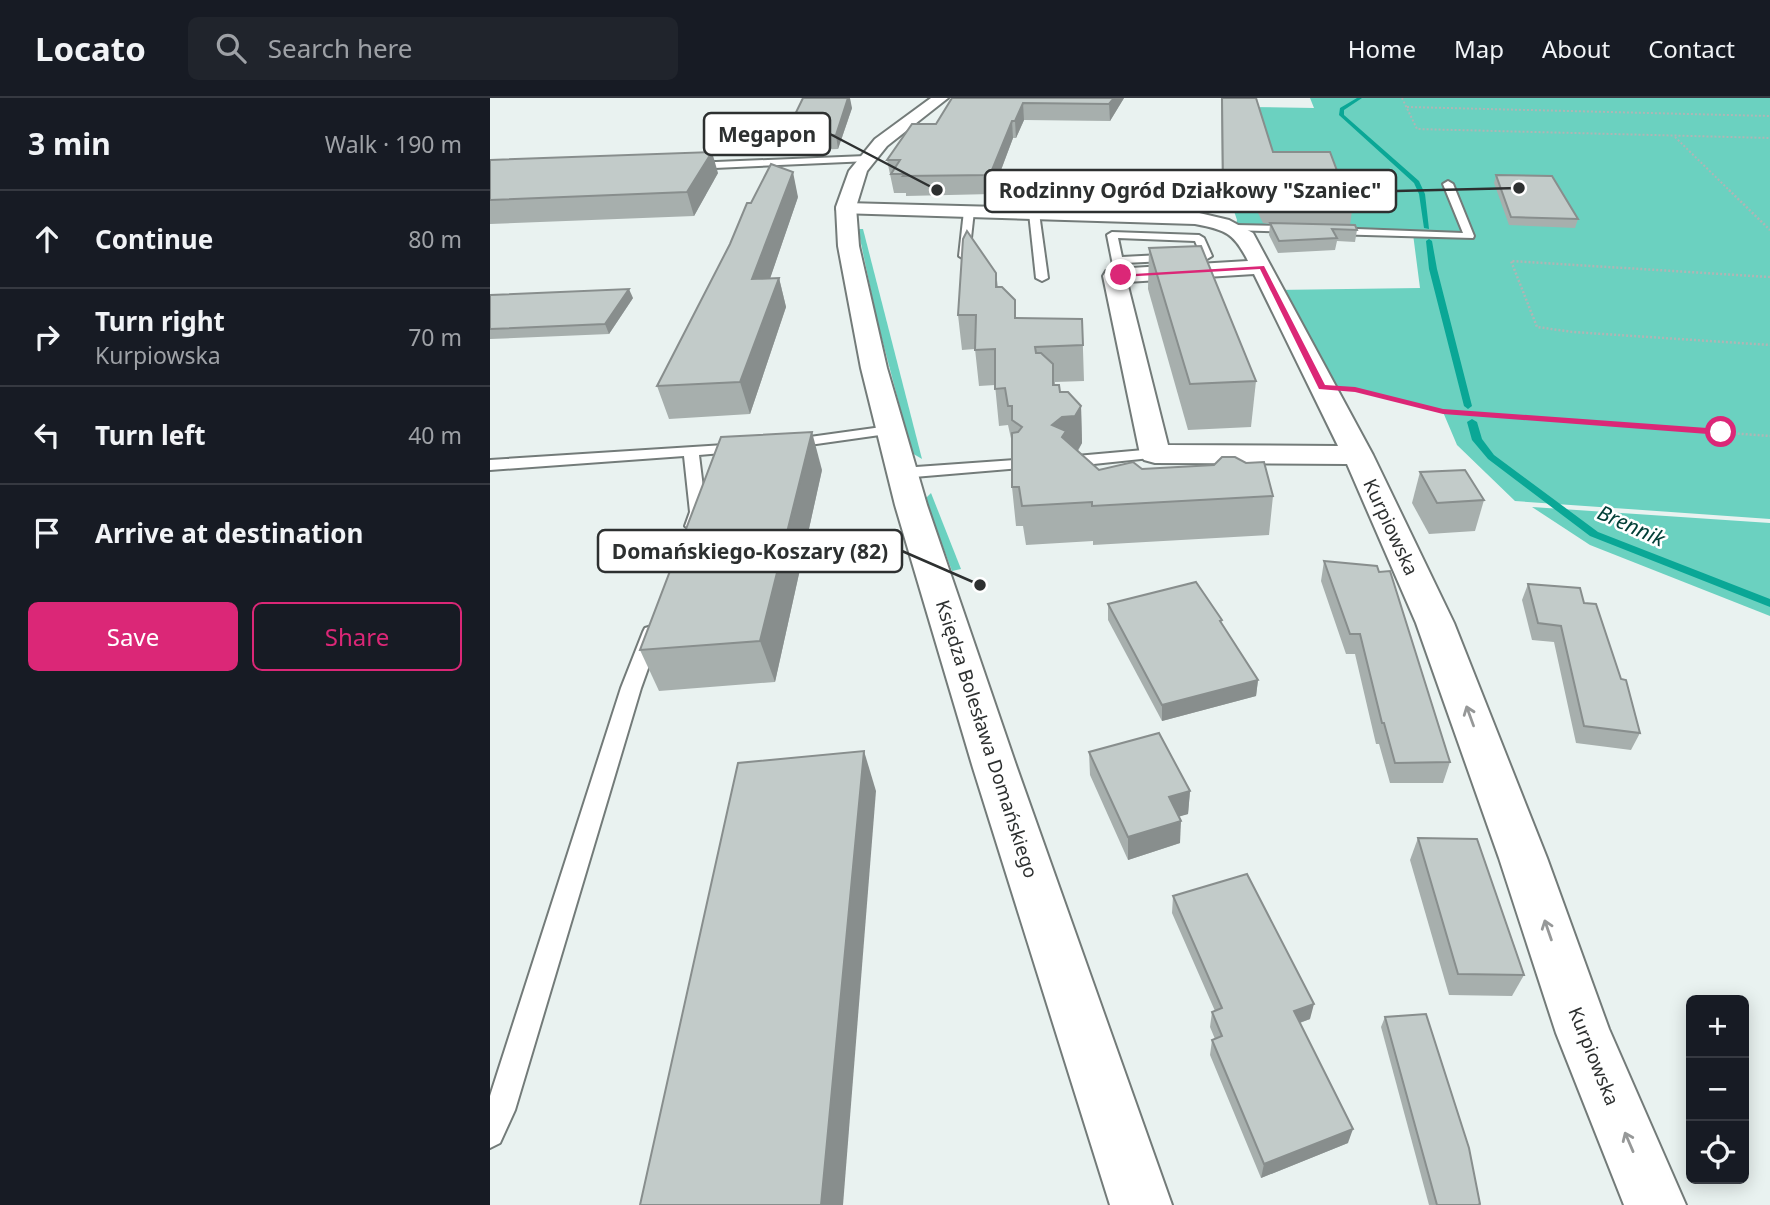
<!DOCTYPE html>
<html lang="en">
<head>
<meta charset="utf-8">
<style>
  :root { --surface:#171b24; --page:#20242c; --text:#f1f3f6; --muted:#9ea1a6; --line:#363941; --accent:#db2777 }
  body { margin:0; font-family:"Noto Sans",sans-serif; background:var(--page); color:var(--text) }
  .controls { position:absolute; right:21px; bottom:21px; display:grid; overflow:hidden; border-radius:10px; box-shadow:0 4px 18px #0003 }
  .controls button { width:63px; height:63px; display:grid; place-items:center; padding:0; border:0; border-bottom:2px solid var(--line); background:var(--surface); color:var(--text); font:35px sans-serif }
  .stop { position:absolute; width:21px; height:21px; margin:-16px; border:5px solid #db2777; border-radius:50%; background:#fff }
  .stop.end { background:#db2777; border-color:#fff; box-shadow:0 2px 7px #0008 }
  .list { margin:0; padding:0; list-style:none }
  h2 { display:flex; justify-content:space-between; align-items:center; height:91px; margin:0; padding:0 28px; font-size:30px }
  h2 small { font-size:23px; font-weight:400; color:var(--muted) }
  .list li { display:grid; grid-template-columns:46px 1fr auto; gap:21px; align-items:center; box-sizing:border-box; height:98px; padding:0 28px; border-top:2px solid var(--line) }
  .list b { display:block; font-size:26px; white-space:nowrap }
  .list p { margin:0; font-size:23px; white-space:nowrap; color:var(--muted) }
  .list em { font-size:23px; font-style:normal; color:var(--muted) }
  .actions { display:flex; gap:14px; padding:21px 28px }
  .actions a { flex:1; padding:16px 0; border:2px solid var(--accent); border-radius:10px; text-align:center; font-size:24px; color:var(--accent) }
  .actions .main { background:var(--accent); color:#fff }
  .icon { flex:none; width:38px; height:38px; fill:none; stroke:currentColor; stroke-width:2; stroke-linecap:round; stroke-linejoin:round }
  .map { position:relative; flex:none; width:1280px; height:1107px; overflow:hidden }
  header { display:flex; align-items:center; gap:42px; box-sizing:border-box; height:98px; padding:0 35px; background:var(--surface); border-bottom:2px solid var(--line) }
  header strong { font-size:33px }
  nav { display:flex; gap:38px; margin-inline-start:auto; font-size:24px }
  .search { width:490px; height:63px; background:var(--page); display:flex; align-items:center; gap:18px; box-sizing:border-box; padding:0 24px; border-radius:10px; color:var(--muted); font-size:26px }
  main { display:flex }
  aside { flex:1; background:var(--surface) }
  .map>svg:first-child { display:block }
  .green { fill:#6bd1c0 }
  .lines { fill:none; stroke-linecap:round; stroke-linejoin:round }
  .stream { fill:#0aa796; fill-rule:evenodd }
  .service-casing { stroke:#737b79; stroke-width:4 }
  .minor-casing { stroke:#737b79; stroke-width:4 }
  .secondary-casing { stroke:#737b79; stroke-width:4 }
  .path-far1 { stroke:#afb6b5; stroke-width:2; stroke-dasharray:2 2; stroke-linecap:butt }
  .path { stroke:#afb6b5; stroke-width:2.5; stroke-dasharray:2 2; stroke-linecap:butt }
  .service { fill:#fff; fill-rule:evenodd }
  .minor { fill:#fff; fill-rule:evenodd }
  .secondary { fill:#fff; fill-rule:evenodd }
  .wall { fill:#a7afad }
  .shaded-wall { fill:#888e8d }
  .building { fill:#c2cbc9; stroke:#888e8d; stroke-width:2 }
  .oneway { stroke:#969898 }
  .route { fill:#db2777 }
  .labels { text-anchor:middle; stroke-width:5; stroke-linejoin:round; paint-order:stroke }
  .street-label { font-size:19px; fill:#2d3030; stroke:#fff }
  .water-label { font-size:21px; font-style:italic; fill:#013f37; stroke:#fff }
  .leader { fill:none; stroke:#2d3030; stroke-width:2.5 }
  .callout-dot { fill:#2d3030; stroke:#fff; stroke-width:2.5 }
  .callout { fill:#fff; stroke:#2d3030; stroke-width:2.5 }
  .callout-label { font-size:21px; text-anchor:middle; font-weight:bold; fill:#2d3030 }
</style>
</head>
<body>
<header>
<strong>Locato</strong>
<div class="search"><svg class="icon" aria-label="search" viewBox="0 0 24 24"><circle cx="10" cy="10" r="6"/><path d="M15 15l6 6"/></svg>Search here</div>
<nav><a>Home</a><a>Map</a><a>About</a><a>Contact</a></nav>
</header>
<main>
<aside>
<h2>3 min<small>Walk · 190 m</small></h2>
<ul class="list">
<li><svg class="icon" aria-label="ahead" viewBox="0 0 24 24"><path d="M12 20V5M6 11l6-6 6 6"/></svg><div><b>Continue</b></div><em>80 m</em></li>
<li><svg class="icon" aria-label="right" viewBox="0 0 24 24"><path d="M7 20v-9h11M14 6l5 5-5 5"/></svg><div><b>Turn right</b><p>Kurpiowska</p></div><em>70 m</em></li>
<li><svg class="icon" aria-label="left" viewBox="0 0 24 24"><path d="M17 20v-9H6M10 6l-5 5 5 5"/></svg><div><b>Turn left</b></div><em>40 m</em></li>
<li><svg class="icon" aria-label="arrive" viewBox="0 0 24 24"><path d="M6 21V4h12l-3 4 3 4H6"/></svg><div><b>Arrive at destination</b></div></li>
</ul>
<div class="actions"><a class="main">Save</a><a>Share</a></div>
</aside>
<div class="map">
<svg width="1280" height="1107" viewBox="0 0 1280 1107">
  <rect width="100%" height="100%" fill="#e9f2f0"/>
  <g class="green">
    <polygon points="820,0 1280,0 1280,421 1025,403 967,347 953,314 865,292 832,289 785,192 930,190 923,136 745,130 747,122 739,98 758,9 824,10"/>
    <polygon points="368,131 373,131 432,361 422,355 387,222"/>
    <polygon points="441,395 471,471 462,473 435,401"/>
    <polygon points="1042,409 1280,425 1280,518 1100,447"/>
  </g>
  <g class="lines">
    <g class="stream">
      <polygon points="867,0 872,0 854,12 854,17 929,83 935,96 939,131 934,130 929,96 924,85 849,17 850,10"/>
      <polygon points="939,141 942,143 947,171 982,308 978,311 974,308 939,171 936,143"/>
      <polygon points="982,321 987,324 992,341 1004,357 1108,434 1280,501 1280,509 1100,438 998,361 982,342 977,324"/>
    </g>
    <g class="service-casing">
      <g id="service">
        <polygon points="376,58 379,63 202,71 198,68 202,65"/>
        <polygon points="958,83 963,86 984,138 983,140 840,136 835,133 840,130 973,135 953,86"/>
        <polygon points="479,110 484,113 479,158 474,161 469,158 474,113"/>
        <polygon points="544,112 549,115 558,180 552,183 546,180 539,115"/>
        <polygon points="745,127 803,128 808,131 803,134 741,132 740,130"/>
        <path d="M622,134L709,137L714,140L722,158L717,161L634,165L637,177L631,180L625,177L617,137ZM628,140L705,143L710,155L632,159Z"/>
        <polygon points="399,328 406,332 404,335 298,350 291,346 298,342"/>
        <polygon points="250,346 257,350 255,353 209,357 216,414 209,432 203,433 195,428 200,414 194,358 0,372 0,362"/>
        <polygon points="665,351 673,356 670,359 575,369 567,364 575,359"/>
        <polygon points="525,362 533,367 530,370 412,380 404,375 412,370"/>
        <polygon points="162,528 169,530 171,534 151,590 25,1012 10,1045 0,1050 0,998 131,590 153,534 155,530"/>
      </g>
    </g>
    <g class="minor-casing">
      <path id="minor" d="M356,105L705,114L739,122L763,135L883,357L964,525L1057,760L1119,931L1196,1107H1134L1066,935L1009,760L926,525L857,366L665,365L654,362L650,356L613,178L616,173L624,171L758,163C744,135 736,132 705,126L349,115L346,111L349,107ZM764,176L848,348L678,347L637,184Z"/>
    </g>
    <g class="secondary-casing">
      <polygon id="secondary" points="441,0 458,0 397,48 377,73 366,109 369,148 397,270 437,407 527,670 682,1107 620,1107 483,670 405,407 371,270 348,148 346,109 359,73 385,41"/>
    </g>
    <g class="path-far1">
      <polyline points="912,0 927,31 1280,40"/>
      <polyline points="917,9 1280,18"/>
      <polyline points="1185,39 1241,94"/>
    </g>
    <g class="path">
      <polyline points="1239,92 1280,132"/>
      <polyline points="1280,179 1021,163 1047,229 1083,234 1280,247"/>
      <polyline points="875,294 953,314 1280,338"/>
    </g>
    <use href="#service" class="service"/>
    <use href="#minor" class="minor"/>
    <use href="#secondary" class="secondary"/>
  </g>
  <g class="wall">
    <polygon points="462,0 634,0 620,23 534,22 526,40 523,40 502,96 416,98 416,95 404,95 397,62 446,26"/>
    <polygon points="731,0 766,0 783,54 862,113 860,127 867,132 865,144 847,143 845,152 788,155 779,137 780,126 773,125 760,99 732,98"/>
    <polygon points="362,10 348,51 297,53 294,39"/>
    <polygon points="0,62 228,75 204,118 0,126"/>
    <polygon points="1006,77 1088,121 1085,130 1019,127 1004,85"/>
    <polygon points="308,99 280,180 289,180 296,209 260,316 179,321 167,288"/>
    <polygon points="659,150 766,283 761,329 698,332 658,191"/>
    <polygon points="506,175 508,189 525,202 526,220 592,221 594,283 565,284 565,287 570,294 591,308 592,345 588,353 609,372 652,371 783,398 779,437 603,447 603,443 536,447 533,428 526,428 522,389 522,345 518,327 509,328 505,287 489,288 485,251 472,252 468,217"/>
    <polygon points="0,197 143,200 119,236 0,241"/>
    <polygon points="332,372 285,584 169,593 150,552"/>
    <polygon points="930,374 994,402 985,433 939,436 922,405"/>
    <polygon points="834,463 960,664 953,685 900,685 889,646 886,646 865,556 856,556 831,483"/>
    <polygon points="1038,486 1094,505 1131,581 1150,635 1141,652 1086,645 1064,544 1042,542 1032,502"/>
    <polygon points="618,506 732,527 768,582 766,598 672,623 618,522"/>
    <polygon points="599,654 700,693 698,716 689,718 690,745 638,762 600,677"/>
    <polygon points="928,740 1034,877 1022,898 959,897 920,762"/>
    <polygon points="683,798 820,921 810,925 858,1045 771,1080 720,957 722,942 725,941 720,929 722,914 725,913 682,815"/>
    <polygon points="895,919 990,1107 939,1107 891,929"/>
  </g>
  <g class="shaded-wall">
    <polygon points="358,0 360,0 362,10 348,51 346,37"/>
    <polygon points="624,0 634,0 620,23 619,6"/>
    <polygon points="533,5 534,22 526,40 525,23"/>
    <polygon points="522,23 523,40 502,96 500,77"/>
    <polygon points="222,54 228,75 204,118 197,94"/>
    <polygon points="303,74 308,99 270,210 262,181"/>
    <polygon points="289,180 296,209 260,316 250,284"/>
    <polygon points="139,191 143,200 119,236 115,226"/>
    <polygon points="591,308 592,345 586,355 562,327 572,319"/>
    <polygon points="322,334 332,372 285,584 270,543"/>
    <polygon points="768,582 766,598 672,623 672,607"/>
    <polygon points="374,653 386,693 353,1107 331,1107"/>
    <polygon points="700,693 698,716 678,722 679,699"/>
    <polygon points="691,723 690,745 638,762 638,739"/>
    <polygon points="824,906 820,921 800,928 804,913"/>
    <polygon points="863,1031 858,1045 771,1080 774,1066"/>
  </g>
  <g class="building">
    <polygon points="313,0 358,0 346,37 294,39"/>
    <polygon points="462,0 624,0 619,6 533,5 525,23 522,23 500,77 413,78 415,76 401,76 410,62 397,62 422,26 446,26"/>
    <polygon points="732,0 766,0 783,54 840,54 862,113 775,110 761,84 733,83"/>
    <polygon points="222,54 197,94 0,102 0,62"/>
    <polygon points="281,66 303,74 262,181 289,180 250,284 167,288 240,146 257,105 261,105"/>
    <polygon points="1006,77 1062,78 1088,121 1021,119"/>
    <polygon points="780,125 865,127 867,132 842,131 847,140 789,143"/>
    <polygon points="477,133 506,175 506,189 512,189 525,202 525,220 592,221 593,247 545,249 546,255 551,255 563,266 563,287 569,287 570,294 578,294 591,308 585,318 572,319 562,327 576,333 572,339 609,372 643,364 652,371 724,367 732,359 745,359 756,365 774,364 783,398 602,408 602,404 532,408 529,389 522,389 522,335 528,334 532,329 522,322 522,308 518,308 515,290 505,291 505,251 485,252 486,217 468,217 473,141"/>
    <polygon points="711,148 766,283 700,286 659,150"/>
    <polygon points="139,191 115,226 0,231 0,197"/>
    <polygon points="322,334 270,543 150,552 231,339"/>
    <polygon points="975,372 994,402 947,405 930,374"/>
    <polygon points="834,463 887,468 889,474 900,473 960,664 905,665 894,625 892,625 870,536 860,536"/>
    <polygon points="706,484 732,522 730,523 768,582 672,607 618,506"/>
    <polygon points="1038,486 1090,490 1094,505 1106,506 1131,581 1136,582 1150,635 1094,628 1071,528 1048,525"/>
    <polygon points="669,635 700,693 679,699 691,723 638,739 599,654"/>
    <polygon points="374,653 331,1107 150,1107 248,665"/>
    <polygon points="928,740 987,741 1034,877 968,876"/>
    <polygon points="757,776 824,906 804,913 863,1031 774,1066 722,942 732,938 722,914 732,910 683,798"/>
    <polygon points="936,916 979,1050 990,1106 988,1107 947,1107 895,919"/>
  </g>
  <defs><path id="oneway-shaft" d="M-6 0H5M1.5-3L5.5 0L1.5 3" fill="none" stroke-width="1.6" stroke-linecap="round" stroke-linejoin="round" transform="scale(1.75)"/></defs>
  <g class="oneway">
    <use href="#oneway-shaft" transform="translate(980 618) rotate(-110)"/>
    <use href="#oneway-shaft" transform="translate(1058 832) rotate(-109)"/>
    <use href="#oneway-shaft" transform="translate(1139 1044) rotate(-113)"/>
  </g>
  <polygon class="route" points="774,168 835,287 865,289 953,311 1231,331 1236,334 1231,337 953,316 865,294 829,291 770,171 631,179 627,177"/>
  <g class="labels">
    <g class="street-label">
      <text transform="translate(901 429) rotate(65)" y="7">Kurpiowska</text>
      <text transform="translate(497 641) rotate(72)" y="7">Księdza Bolesława Domańskiego</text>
      <text transform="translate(1104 958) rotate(68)" y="7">Kurpiowska</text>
    </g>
    <g class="water-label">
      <text transform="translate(1141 428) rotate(24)" y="7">Brennik</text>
    </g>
  </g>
  <path class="leader" d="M447 92L340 36M1029 90L906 93M490 487L412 453"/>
  <g class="callout-dot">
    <circle cx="447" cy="92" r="7"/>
    <circle cx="1029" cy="90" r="7"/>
    <circle cx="490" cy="487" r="7"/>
  </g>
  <g class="callout">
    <rect x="214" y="15" width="126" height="42" rx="7"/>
    <rect x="495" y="72" width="411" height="42" rx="7"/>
    <rect x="108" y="432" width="304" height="42" rx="7"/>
  </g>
  <g class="callout-label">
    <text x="277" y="44">Megapon</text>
    <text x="700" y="100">Rodzinny Ogród Działkowy "Szaniec"</text>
    <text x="260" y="461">Domańskiego-Koszary (82)</text>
  </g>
</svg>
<div class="controls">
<button>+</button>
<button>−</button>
<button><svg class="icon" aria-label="locate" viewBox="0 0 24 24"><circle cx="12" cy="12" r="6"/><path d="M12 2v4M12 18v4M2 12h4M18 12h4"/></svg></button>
</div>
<div class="stop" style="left:1231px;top:334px"></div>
<div class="stop end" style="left:631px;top:177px"></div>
</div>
</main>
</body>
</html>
